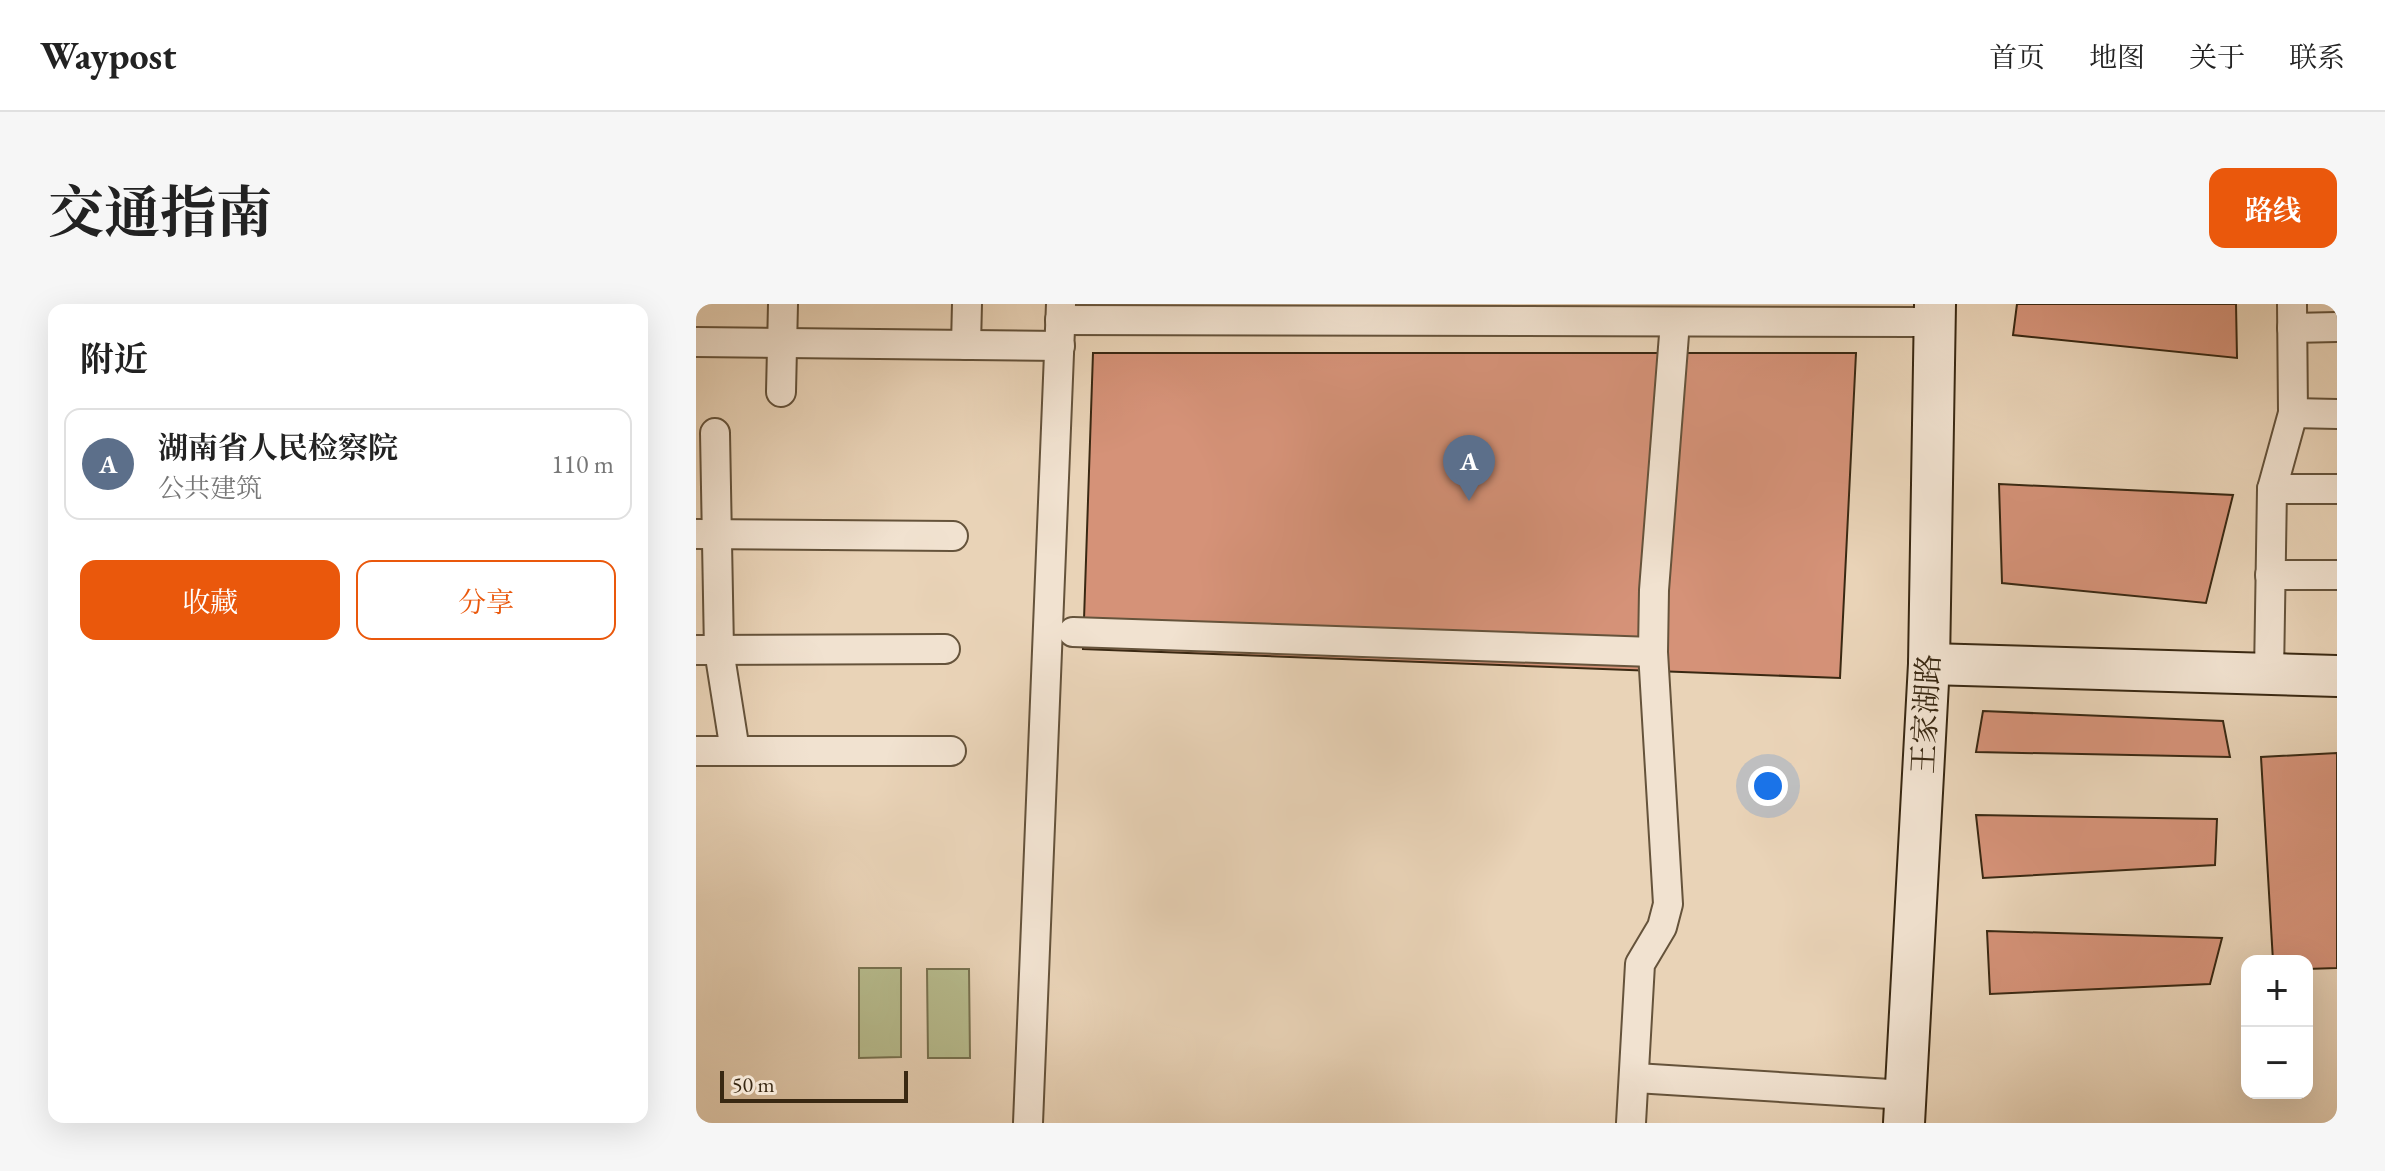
<!DOCTYPE html>
<html lang="zh">
<head>
<meta charset="utf-8">
<style>
  :root { --surface:#fff; --page:#f6f6f6; --text:#222; --muted:#767676; --line:#e0e0e0; --accent:#ea580c }
  body { margin:0; font-family:"EB Garamond","Noto Serif SC",serif; background:var(--page); color:var(--text) }
  .controls { position:absolute; right:24px; bottom:24px; display:grid; overflow:hidden; border-radius:16px; box-shadow:0 8px 32px #0002 }
  .controls button { width:72px; height:72px; display:grid; place-items:center; padding:0; border:0; border-bottom:2px solid var(--line); background:var(--surface); color:var(--text); font:40px sans-serif }
  .scale { position:absolute; left:24px; bottom:20px; width:188px; box-sizing:border-box; padding-left:8px; border:4px solid #392812; border-top:0; font-size:22px; line-height:28px; white-space:nowrap; color:#392812; -webkit-text-stroke:6px #f1e2d0; paint-order:stroke }
  .you { position:absolute; left:1072px; top:482px; width:28px; height:28px; margin:-20px; border:6px solid #fff; border-radius:50%; background:#1a73e8; box-shadow:0 0 0 12px #1a73e833 }
  .badge { display:grid; place-items:center; width:52px; height:52px; border-radius:50%; background:var(--accent); color:#fff; font-size:26px; font-weight:700 }
  .pin { position:absolute; translate:-50% -66px; filter:drop-shadow(0 2px 4px #0008) }
  .pin::after { content:''; position:absolute; top:42px; width:28px; height:24px; background:inherit; clip-path:polygon(0 0,100% 0,50% 100%) }
  .list { margin:0; padding:0; list-style:none }
  h2 { display:flex; justify-content:space-between; align-items:center; height:104px; margin:0; padding:0 32px; font-size:34px }
  h2 small { font-size:26px; font-weight:400; color:var(--muted) }
  .list li { display:grid; grid-template-columns:52px 1fr auto; gap:24px; align-items:center; box-sizing:border-box; height:112px; margin:0 16px 16px; padding:0 16px; border:2px solid var(--line); border-radius:16px }
  .list b { display:block; font-size:30px; white-space:nowrap }
  .list p { margin:0; font-size:26px; white-space:nowrap; color:var(--muted) }
  .list em { font-size:26px; font-style:normal; color:var(--muted) }
  .actions { display:flex; gap:16px; padding:24px 32px }
  .actions a { flex:1; padding:18px 0; border:2px solid var(--accent); border-radius:16px; text-align:center; font-size:28px; color:var(--accent) }
  .actions .main { background:var(--accent); color:#fff }
  .map { position:relative; flex:none; width:1641px; height:819px; overflow:hidden; border-radius:16px }
  header { display:flex; align-items:center; gap:48px; box-sizing:border-box; height:112px; padding:0 40px; background:var(--surface); border-bottom:2px solid var(--line) }
  header strong { font-size:38px }
  nav { display:flex; gap:44px; margin-inline-start:auto; font-size:28px }
  .intro { display:flex; align-items:center; justify-content:space-between; box-sizing:border-box; height:192px; padding:0 48px }
  h1 { margin:0; font-size:56px }
  .button { padding:20px 36px; border-radius:16px; background:var(--accent); color:#fff; font-size:28px; font-weight:700 }
  main { display:flex; gap:48px; padding:0 48px }
  aside { flex:1; background:var(--surface); border-radius:16px; box-shadow:0 8px 32px #0002 }
  .map>svg:first-child { display:block }
  .green { fill:#b7bc8e; stroke:#787250; stroke-width:2 }
  .building { fill:#d59278; stroke:#392812; stroke-width:2 }
  .lines { fill:none; stroke-linecap:round; stroke-linejoin:round }
  .street-casing { stroke:#65533b; stroke-width:32 }
  .secondary-casing { stroke:#392812; stroke-width:44 }
  .street { stroke:#f1e2d0; stroke-width:28 }
  .secondary { stroke:#f1e2d0; stroke-width:40 }
  .labels { text-anchor:middle; stroke-width:6; stroke-linejoin:round; paint-order:stroke }
  .street-label { font-size:30px; fill:#392812; stroke:#f1e2d0 }
</style>
</head>
<body>
<header>
<strong>Waypost</strong>
<nav><a>首页</a><a>地图</a><a>关于</a><a>联系</a></nav>
</header>
<div class="intro"><h1>交通指南</h1><a class="button">路线</a></div>
<main>
<aside>
<h2>附近<small></small></h2>
<ul class="list">
<li><span class="badge" style="background:#5c6f8a">A</span><div><b>湖南省人民检察院</b><p>公共建筑</p></div><em>110 m</em></li>
</ul>
<div class="actions"><a class="main">收藏</a><a>分享</a></div>
</aside>
<div class="map">
<svg width="1641" height="819" viewBox="0 0 1641 819">
  <rect width="100%" height="100%" fill="#e9d3b7"/>
  <filter id="stains"><feTurbulence type="fractalNoise" baseFrequency=".0025" numOctaves="4"/><feColorMatrix values="0 0 0 0 .2 0 0 0 0 .09 0 0 0 0 .02 0 0 0 .5 -.17"/></filter>
  <radialGradient id="worn" r=".72"><stop offset=".6" stop-color="#630" stop-opacity="0"/><stop offset="1" stop-color="#630" stop-opacity=".3"/></radialGradient>
  <g class="green">
    <polygon points="163,664 205,664 205,753 163,754"/>
    <polygon points="231,665 273,665 274,754 232,754"/>
  </g>
  <g class="building">
    <polygon points="1321,0 1540,0 1541,54 1317,31"/>
    <polygon points="397,49 1160,49 1144,374 387,345"/>
    <polygon points="1303,180 1537,191 1510,299 1306,279"/>
    <polygon points="1287,407 1527,417 1534,453 1280,448"/>
    <polygon points="1641,449 1641,664 1611,665 1611,657 1577,657 1565,453"/>
    <polygon points="1280,511 1521,515 1519,561 1287,574"/>
    <polygon points="1291,627 1526,634 1514,680 1294,690"/>
  </g>
  <g class="lines">
    <g class="street-casing">
      <g id="street">
        <polyline points="364,16 1221,18"/>
        <polyline points="1596,24 1641,23"/>
        <polyline points="0,38 364,42"/>
        <polyline points="270,41 271,0"/>
        <polyline points="85,88 87,0"/>
        <polyline points="1597,109 1641,110"/>
        <polyline points="19,129 23,346 39,447"/>
        <polyline points="1576,185 1641,185"/>
        <polyline points="0,230 257,232"/>
        <polyline points="1574,271 1641,271"/>
        <polyline points="377,328 957,348"/>
        <polyline points="0,346 249,345"/>
        <polyline points="1573,370 1576,185 1597,109 1596,0"/>
        <polyline points="0,447 255,447"/>
        <polyline points="940,774 1210,791"/>
        <polyline points="332,819 365,0"/>
        <polyline points="935,819 944,660 966,623 972,600 957,348 958,286 979,18"/>
      </g>
    </g>
    <g class="secondary-casing">
      <g id="secondary">
        <polyline points="1233,360 1641,372"/>
        <polyline points="1208,819 1233,360 1239,0"/>
      </g>
    </g>
    <use href="#street" class="street"/>
    <use href="#secondary" class="secondary"/>
  </g>
  <g class="labels">
    <g class="street-label">
      <text transform="translate(1230 410) rotate(-87)" y="10">王家湖路</text>
    </g>
  </g>
  <rect width="100%" height="100%" filter="url(#stains)"/>
  <rect width="100%" height="100%" fill="url(#worn)"/>
</svg>
<div class="controls">
<button>+</button>
<button>−</button>
</div>
<div class="scale">50 m</div>
<div class="you"></div>
<div class="pin badge" style="left:773px;top:197px;background:#5c6f8a">A</div>
</div>
</main>
</body>
</html>
